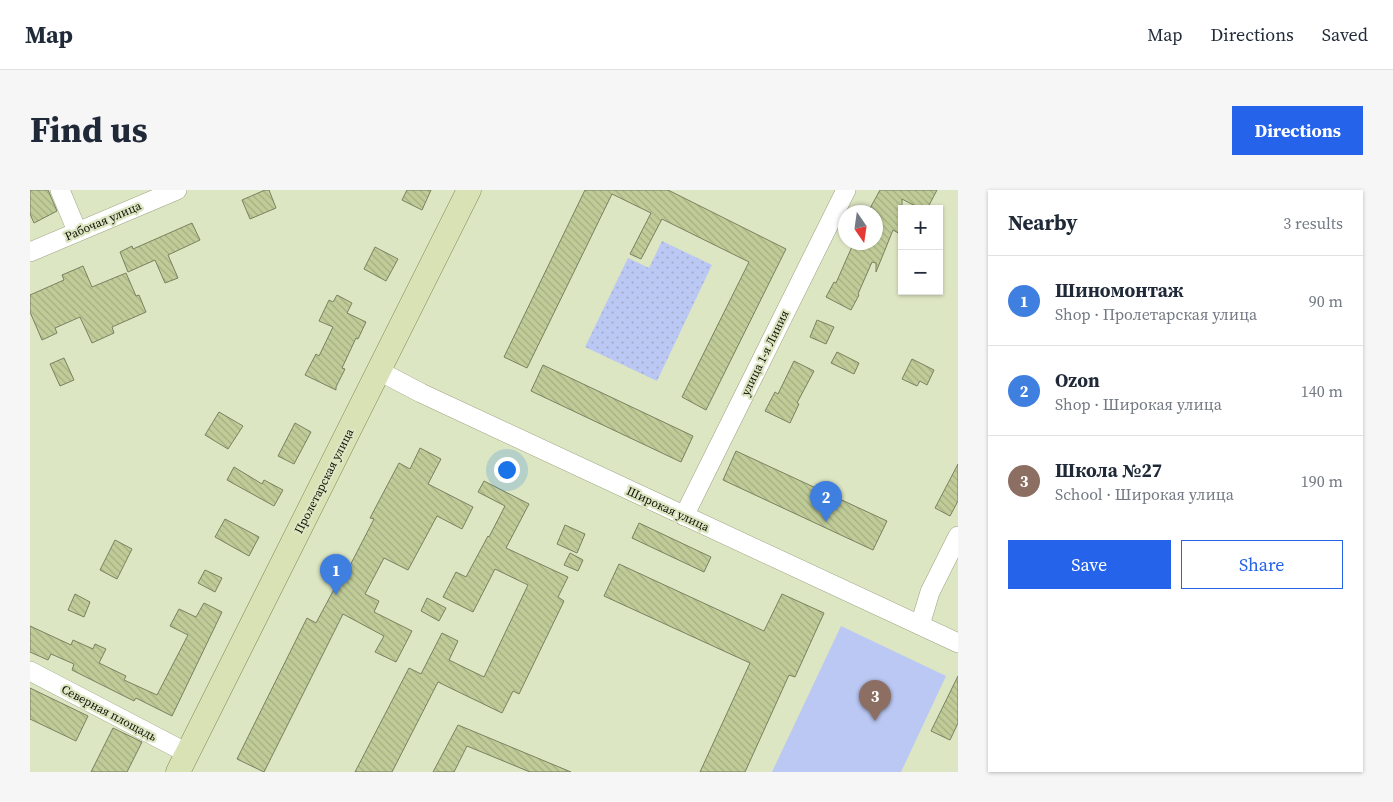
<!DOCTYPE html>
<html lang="en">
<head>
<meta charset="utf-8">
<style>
  :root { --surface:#fff; --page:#f6f6f7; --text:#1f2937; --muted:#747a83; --line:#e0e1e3; --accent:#2563eb }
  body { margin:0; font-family:"Source Serif 4",serif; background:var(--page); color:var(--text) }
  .controls { position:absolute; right:15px; top:15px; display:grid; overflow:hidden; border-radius:0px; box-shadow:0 1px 4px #0004 }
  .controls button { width:45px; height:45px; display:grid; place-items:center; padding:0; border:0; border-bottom:1px solid var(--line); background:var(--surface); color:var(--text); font:25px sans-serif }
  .compass { position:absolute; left:808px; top:15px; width:45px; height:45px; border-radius:50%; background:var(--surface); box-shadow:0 1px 4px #0004; rotate:167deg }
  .you { position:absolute; left:476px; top:279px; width:18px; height:18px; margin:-12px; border:4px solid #fff; border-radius:50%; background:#1a73e8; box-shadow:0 0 0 8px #1a73e833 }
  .badge { display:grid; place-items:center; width:32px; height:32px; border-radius:50%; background:var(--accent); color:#fff; font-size:16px; font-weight:700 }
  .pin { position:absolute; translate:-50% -41px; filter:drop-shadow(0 1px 2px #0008) }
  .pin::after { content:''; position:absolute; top:26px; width:18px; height:15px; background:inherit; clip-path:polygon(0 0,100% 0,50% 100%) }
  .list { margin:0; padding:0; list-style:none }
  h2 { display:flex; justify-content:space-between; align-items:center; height:65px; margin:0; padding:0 20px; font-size:21px }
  h2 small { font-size:16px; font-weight:400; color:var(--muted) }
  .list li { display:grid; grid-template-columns:32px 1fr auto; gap:15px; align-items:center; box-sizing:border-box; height:90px; padding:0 20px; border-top:1px solid var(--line) }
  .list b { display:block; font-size:19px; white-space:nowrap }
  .list p { margin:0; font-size:16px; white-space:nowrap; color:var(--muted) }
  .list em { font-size:16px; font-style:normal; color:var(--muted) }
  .actions { display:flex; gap:10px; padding:15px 20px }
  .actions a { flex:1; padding:11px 0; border:1px solid var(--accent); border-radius:0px; text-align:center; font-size:18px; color:var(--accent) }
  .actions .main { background:var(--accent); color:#fff }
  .map { position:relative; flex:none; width:928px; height:582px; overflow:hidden; border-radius:0px }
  header { display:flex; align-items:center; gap:30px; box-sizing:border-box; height:70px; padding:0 25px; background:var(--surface); border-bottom:1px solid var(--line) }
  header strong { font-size:24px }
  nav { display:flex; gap:28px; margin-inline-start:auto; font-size:18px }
  .intro { display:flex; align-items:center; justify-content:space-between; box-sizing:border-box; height:120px; padding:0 30px }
  h1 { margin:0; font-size:35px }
  .button { padding:12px 22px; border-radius:0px; background:var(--accent); color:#fff; font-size:18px; font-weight:700 }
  main { display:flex; gap:30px; padding:0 30px }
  aside { flex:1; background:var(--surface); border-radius:0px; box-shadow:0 1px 4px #0004 }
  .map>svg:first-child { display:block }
  .grass { fill:url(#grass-dots) }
  .garden { fill:#bbc8f3 }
  .building { fill:url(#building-back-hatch); stroke:#798160 }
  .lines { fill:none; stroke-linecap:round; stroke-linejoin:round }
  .minor-casing { stroke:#9aa280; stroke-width:20 }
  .major-casing { stroke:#818c56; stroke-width:25 }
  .minor { stroke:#fff; stroke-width:19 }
  .major { stroke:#d9e2b4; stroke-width:24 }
  .labels { text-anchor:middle; stroke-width:4.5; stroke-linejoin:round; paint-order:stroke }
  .street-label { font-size:12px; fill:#0e1005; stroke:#dde6c2 }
</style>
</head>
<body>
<header>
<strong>Map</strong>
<nav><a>Map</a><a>Directions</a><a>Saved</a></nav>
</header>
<div class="intro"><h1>Find us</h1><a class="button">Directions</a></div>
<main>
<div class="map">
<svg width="928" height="582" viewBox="0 0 928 582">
  <defs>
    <pattern id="grass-dots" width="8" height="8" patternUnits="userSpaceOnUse" patternTransform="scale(1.25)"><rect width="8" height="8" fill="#bbc8f3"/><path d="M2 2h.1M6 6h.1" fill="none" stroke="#a0abcf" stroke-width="1.8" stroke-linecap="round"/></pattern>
    <pattern id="building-back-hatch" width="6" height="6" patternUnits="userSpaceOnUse" patternTransform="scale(1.25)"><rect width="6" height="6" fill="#c0cc98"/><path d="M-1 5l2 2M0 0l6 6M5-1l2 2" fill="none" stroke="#a4ae82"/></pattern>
  </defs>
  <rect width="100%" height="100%" fill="#dde6c2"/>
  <polygon class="grass" points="632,51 682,75 627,191 555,157 598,68 619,78"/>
  <polygon class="garden" points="811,436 916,486 871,582 742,582"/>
  <g class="building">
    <polygon points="0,0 18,0 27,21 4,33 0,24"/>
    <polygon points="235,0 239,0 246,18 220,29 212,10"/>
    <polygon points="377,0 401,0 392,20 372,10"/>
    <polygon points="555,0 638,0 756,59 676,220 652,207 719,72 632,29 611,69 600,64 621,23 582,4 497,178 474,167"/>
    <polygon points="850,0 907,0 897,19 891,19 872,9 872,45 863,40 846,82 846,73 842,72 828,104 829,105 821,120 796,107 804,92 806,93 824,52 846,52 846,22 838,22"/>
    <polygon points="162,33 170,50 138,65 148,88 135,93 125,70 98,82 90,62 102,56 103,59"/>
    <polygon points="345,57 368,69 356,91 334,79"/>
    <polygon points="53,76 62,97 96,83 106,106 109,105 116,122 82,137 84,143 62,153 50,127 25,138 27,143 12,150 0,122 0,105 34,90 32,85"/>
    <polygon points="307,105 322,113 317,123 336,132 328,149 326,148 312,178 315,179 306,197 306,200 275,185 286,164 289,166 303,137 289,131 299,110 303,112"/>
    <polygon points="787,130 804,137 796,154 780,147"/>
    <polygon points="807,162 829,173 824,184 801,173"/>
    <polygon points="34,168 44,190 30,196 20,174"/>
    <polygon points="882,169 904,180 897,195 890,191 887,196 872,189"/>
    <polygon points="764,171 784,181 767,213 769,214 760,233 735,221 745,202 748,204"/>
    <polygon points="513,175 663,246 651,272 501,201"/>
    <polygon points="189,222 213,236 198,259 175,245"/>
    <polygon points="265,233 281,242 264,274 248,266"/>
    <polygon points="390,258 411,269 398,294 443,317 432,339 407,326 378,380 354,368 335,404 349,411 344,422 382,441 366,472 345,462 354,446 313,424 234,582 207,569 277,428 286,433 309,390 312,391 344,329 340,328 369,273 380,279"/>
    <polygon points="706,261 857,331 843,360 693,290"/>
    <polygon points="928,274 928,311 920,326 905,318"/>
    <polygon points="204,277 232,294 234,290 253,300 244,316 197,290"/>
    <polygon points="454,291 499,314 476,358 538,387 528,407 534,411 489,504 483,501 472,523 408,492 362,582 325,582 379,478 391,484 412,443 428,451 419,470 454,487 498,395 465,379 443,422 413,407 426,382 436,387 458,346 459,347 475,316 448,302"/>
    <polygon points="195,329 229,347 219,366 185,347"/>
    <polygon points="609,333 681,367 674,382 602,348"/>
    <polygon points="535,335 555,344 547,363 527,354"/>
    <polygon points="85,350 102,359 87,389 70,380"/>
    <polygon points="540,363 553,370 548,381 534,375"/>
    <polygon points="589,374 734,441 752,404 794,423 765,487 759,485 715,582 670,582 720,473 574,406"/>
    <polygon points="175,380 192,388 185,402 168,393"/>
    <polygon points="45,404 60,412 54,427 38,420"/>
    <polygon points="397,408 416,418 409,431 391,421"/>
    <polygon points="174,413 192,422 142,526 106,508 104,511 42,480 44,474 21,464 18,470 0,462 0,436 41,455 43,450 63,459 65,454 76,459 69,473 96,486 94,490 127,505 158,445 140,436 149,419 166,427"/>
    <polygon points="928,486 928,533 920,550 901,541"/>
    <polygon points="0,498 58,526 46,551 0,529"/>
    <polygon points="428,535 541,582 500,582 437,556 424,582 403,582"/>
    <polygon points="83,538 112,552 97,582 61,582"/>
  </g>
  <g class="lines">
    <g class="minor-casing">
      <g id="minor">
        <polyline points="30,0 47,41"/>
        <polyline points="0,62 147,0"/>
        <polyline points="349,181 391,203 928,453"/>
        <polyline points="654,326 816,0"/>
        <polyline points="890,435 900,402 928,346"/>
        <polyline points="0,481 157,563"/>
      </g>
    </g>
    <g class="major-casing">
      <polyline id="major" points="148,582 439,0"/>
    </g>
    <use href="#minor" class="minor"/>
    <use href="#major" class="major"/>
  </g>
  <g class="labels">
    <g class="street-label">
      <text transform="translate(73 31) rotate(-23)" y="4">Рабочая улица</text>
      <text transform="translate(735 163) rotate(-64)" y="4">улица 1-я Линия</text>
      <text transform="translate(294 291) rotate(-63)" y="4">Пролетарская улица</text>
      <text transform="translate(638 319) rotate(25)" y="4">Широкая улица</text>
      <text transform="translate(79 523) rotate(28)" y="4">Северная площадь</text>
    </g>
  </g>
</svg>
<div class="controls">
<button>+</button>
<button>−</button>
</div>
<svg class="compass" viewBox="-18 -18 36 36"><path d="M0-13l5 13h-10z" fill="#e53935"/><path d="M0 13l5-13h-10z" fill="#747a83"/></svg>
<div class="you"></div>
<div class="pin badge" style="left:306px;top:405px;background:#3f7fe0">1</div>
<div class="pin badge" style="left:796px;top:332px;background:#3f7fe0">2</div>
<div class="pin badge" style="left:845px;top:531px;background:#8d6e63">3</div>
</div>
<aside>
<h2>Nearby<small>3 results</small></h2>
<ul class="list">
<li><span class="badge" style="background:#3f7fe0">1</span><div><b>Шиномонтаж</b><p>Shop · Пролетарская улица</p></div><em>90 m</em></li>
<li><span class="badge" style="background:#3f7fe0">2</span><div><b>Ozon</b><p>Shop · Широкая улица</p></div><em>140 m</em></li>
<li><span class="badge" style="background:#8d6e63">3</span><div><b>Школа №27</b><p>School · Широкая улица</p></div><em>190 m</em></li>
</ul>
<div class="actions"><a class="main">Save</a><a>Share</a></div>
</aside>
</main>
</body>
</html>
